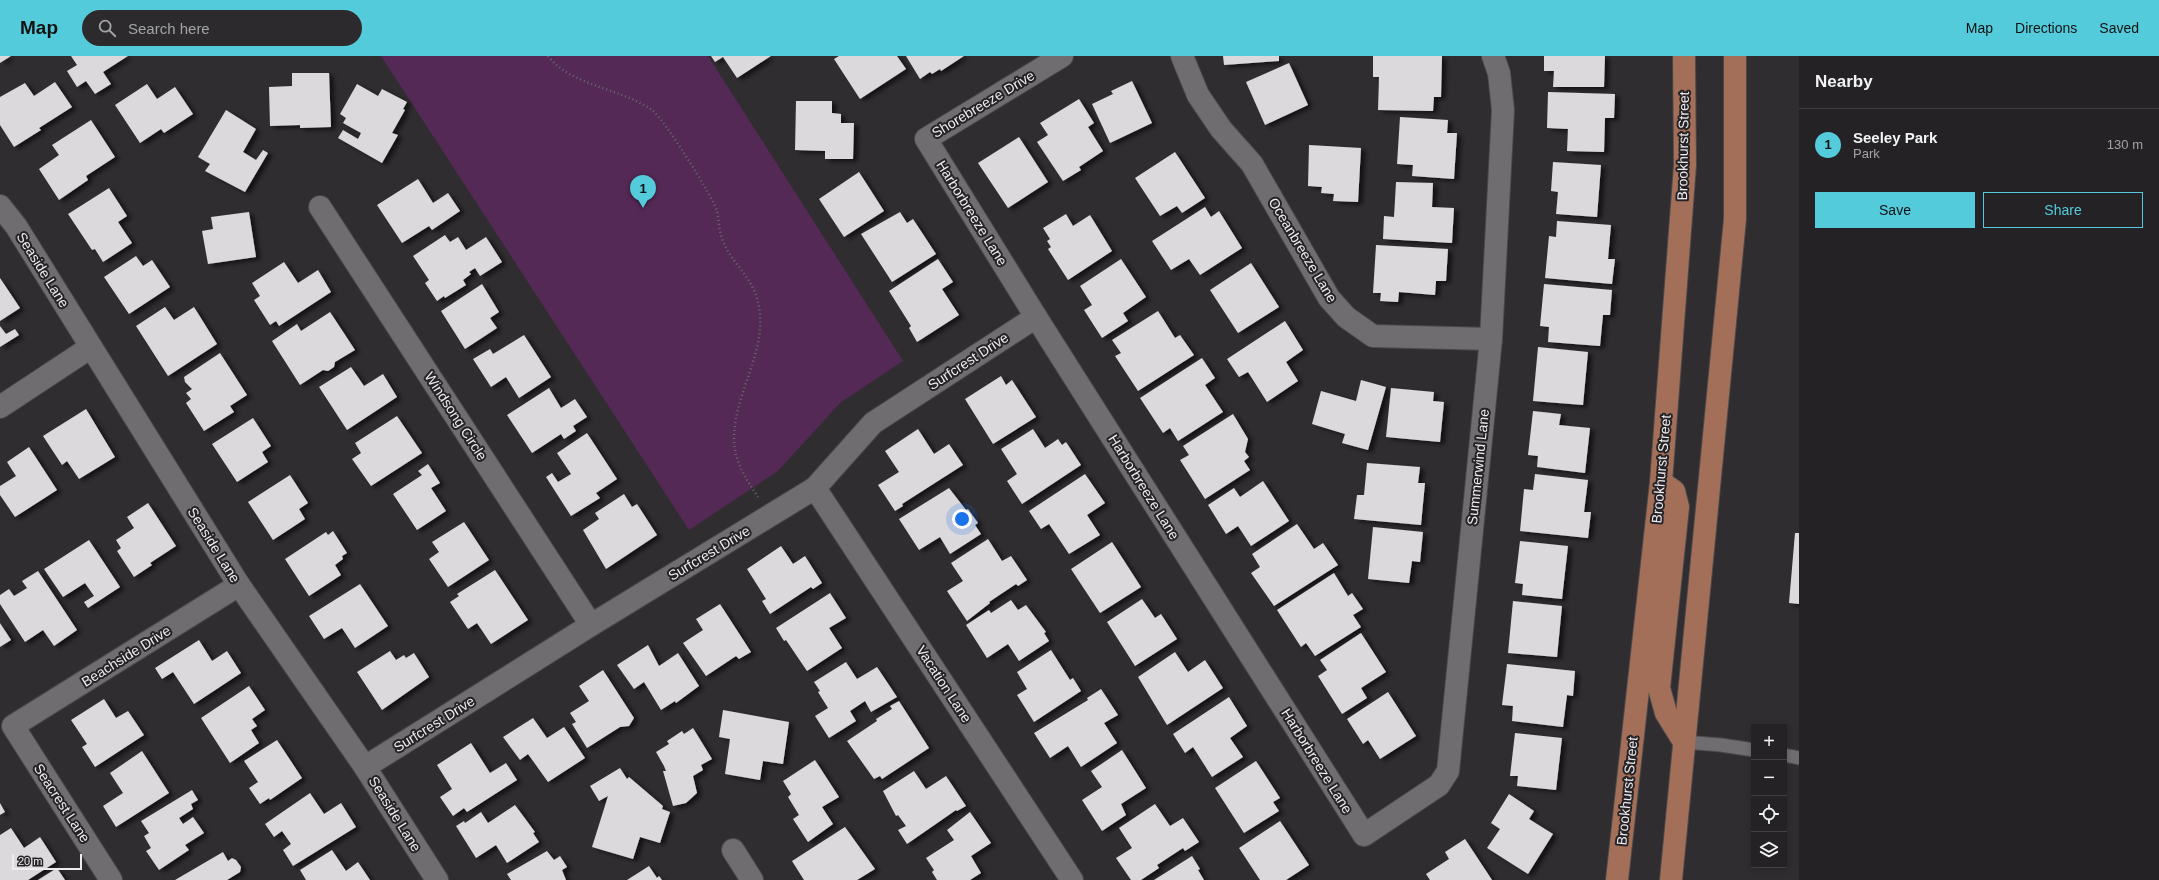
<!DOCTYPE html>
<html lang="en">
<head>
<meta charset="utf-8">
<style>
  :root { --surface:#242224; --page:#2c2a2c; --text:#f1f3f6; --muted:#a3a4a6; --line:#413f41; --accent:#53cbdb }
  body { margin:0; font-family:Helvetica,sans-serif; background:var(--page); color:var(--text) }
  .controls { position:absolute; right:12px; bottom:12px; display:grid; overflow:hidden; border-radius:0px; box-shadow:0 2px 6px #0003 }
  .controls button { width:36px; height:36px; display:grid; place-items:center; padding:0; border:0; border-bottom:1px solid var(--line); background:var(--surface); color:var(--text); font:20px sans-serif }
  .scale { position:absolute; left:12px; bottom:10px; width:70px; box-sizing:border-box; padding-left:4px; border:2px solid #eeecee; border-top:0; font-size:11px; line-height:14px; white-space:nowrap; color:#eeecee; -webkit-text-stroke:3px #262326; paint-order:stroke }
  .you { position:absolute; left:962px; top:463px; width:14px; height:14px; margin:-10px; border:3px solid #fff; border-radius:50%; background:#1a73e8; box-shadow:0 0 0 6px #1a73e833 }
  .badge { display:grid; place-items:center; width:26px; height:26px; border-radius:50%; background:var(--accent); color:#111; font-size:13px; font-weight:700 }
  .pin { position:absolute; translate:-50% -33px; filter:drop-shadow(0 1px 2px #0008) }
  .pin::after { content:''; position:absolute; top:21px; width:14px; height:12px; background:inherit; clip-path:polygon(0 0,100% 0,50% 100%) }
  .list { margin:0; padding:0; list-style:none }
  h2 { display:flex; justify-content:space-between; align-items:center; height:52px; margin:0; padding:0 16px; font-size:17px }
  h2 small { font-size:13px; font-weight:400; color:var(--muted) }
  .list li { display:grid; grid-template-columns:26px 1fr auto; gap:12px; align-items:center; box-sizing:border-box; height:72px; padding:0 16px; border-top:1px solid var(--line) }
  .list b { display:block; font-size:15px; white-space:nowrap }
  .list p { margin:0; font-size:13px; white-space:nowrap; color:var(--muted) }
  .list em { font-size:13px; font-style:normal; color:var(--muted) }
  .actions { display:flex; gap:8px; padding:12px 16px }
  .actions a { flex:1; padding:9px 0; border:1px solid var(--accent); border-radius:0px; text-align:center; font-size:14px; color:var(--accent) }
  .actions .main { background:var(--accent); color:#111 }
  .icon { flex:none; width:22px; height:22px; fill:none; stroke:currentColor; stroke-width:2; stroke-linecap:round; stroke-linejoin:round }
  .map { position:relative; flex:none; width:1799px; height:824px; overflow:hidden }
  header { display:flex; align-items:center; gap:24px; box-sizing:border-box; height:56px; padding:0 20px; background:var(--accent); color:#111 }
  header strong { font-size:19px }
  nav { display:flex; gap:22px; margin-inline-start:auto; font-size:14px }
  .search { width:280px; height:36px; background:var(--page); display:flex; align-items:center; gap:10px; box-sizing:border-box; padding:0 14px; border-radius:22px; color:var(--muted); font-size:15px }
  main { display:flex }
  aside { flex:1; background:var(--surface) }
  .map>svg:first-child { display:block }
  .green { fill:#542955 }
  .building { fill:#dcd9dd; filter:url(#shadow) }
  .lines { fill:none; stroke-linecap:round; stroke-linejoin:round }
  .lane-casing { stroke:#4b494b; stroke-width:15 }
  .street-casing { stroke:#4b494b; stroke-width:24 }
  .primary-casing { stroke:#4b494b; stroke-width:24 }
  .path { stroke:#6c696c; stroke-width:2.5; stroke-dasharray:1 3; stroke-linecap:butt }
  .lane { stroke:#706d70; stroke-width:13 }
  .street { stroke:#706d70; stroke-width:22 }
  .primary { stroke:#a36f58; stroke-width:22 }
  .labels { text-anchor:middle; stroke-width:4; stroke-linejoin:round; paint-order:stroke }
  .street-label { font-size:14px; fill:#eeecee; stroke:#262326 }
</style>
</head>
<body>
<header>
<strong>Map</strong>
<div class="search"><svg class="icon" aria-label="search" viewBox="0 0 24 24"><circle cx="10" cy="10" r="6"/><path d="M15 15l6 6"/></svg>Search here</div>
<nav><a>Map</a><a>Directions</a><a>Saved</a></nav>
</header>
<main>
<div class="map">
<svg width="1799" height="824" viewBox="0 0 1799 824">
  <defs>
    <filter id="shadow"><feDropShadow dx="4.5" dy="2.5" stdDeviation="2" flood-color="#0009"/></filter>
  </defs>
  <rect width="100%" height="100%" fill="#302d30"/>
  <polygon class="green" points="381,0 708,0 903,305 840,347 778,415 689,474"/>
  <g class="building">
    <polygon points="0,0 11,0 0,7"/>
    <polygon points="71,0 128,0 103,16 111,28 95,38 86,25 77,31 67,15 77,9"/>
    <polygon points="711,0 771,0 737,22 723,1 715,6"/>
    <polygon points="839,0 897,0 906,13 860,43 834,3"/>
    <polygon points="906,0 964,0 941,15 940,13 932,18 930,16 920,23"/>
    <polygon points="1223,0 1279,0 1279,5 1224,9"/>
    <polygon points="1373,0 1442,0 1441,41 1434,41 1433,55 1378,54 1379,21 1373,21"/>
    <polygon points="1544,0 1605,0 1604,31 1553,31 1554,15 1544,15"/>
    <polygon points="1289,7 1308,49 1265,69 1246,26"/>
    <polygon points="292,17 329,17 331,71 300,72 300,69 270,70 269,31 292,30"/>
    <polygon points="1132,25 1152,67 1110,87 1092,48 1113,38 1111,35"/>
    <polygon points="55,26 72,51 39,72 41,74 14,91 0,69 0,41 25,27 34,40"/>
    <polygon points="147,28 157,43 175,31 193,58 164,77 161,73 140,87 115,49"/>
    <polygon points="357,28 378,40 382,33 407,46 403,53 405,54 392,77 398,79 382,107 338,82 343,74 358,83 361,77 343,67 346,62 340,58"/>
    <polygon points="1548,36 1615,38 1614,62 1605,62 1604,96 1567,95 1568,73 1547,72"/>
    <polygon points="1079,43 1094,67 1088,71 1103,95 1079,111 1081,114 1063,125 1037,86 1048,79 1040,67"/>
    <polygon points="796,45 832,45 832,57 841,58 841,67 854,67 853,103 825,103 825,95 795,94"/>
    <polygon points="226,54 256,73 243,96 256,104 263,94 268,97 245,136 205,115 210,108 198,101"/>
    <polygon points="1400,61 1448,64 1447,77 1457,77 1454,123 1412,120 1413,109 1397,108"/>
    <polygon points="91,64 115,101 86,120 88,124 59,144 39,113 59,99 52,89"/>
    <polygon points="1019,81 1048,126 1008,152 978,107"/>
    <polygon points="1309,89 1361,92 1358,146 1333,145 1334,138 1321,137 1322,131 1308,130"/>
    <polygon points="1175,96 1205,142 1182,157 1177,150 1160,160 1135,122"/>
    <polygon points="1553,106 1601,109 1597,161 1556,158 1558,136 1551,135"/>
    <polygon points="859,116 884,155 844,181 819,143"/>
    <polygon points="418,123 433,147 448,137 460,155 432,174 429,170 402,187 377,149"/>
    <polygon points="1396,126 1433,127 1432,151 1454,152 1452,187 1383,183 1384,160 1394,161"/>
    <polygon points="109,132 127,160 118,166 132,187 103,206 95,193 92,194 68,158"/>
    <polygon points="1205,151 1211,161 1219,155 1242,192 1200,219 1189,203 1171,214 1152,185"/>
    <polygon points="249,156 256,201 208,208 202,175 213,173 211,161"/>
    <polygon points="900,156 907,167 913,163 936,198 892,226 861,178"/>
    <polygon points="1066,158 1073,170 1090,159 1112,195 1068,224 1048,193 1051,191 1047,185 1050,183 1043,172"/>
    <polygon points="1557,165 1611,169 1608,203 1615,203 1612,228 1545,222 1549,180 1556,181"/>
    <polygon points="445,179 450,186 458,181 466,194 486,181 502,206 480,220 475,212 469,216 471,218 463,224 466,229 445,242 444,240 437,245 425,227 429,224 413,200"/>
    <polygon points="1376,189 1448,193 1446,225 1436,225 1435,239 1399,236 1398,246 1380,245 1381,237 1373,237"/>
    <polygon points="136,200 143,210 152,204 170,231 129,258 104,221"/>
    <polygon points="938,203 953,226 942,233 959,259 917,286 909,272 911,270 889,235"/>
    <polygon points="1121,203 1146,241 1123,257 1128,265 1102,282 1084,254 1092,249 1080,230"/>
    <polygon points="284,206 298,227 318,214 331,236 279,270 276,265 270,269 254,244 260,240 252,227"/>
    <polygon points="1251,207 1279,251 1238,277 1210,234"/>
    <polygon points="0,222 20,252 0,265"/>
    <polygon points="482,228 499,256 490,262 497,272 465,293 441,255"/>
    <polygon points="1544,228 1612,234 1610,259 1603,259 1600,290 1548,286 1549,271 1540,270"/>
    <polygon points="165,251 174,264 194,251 217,288 168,320 136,270"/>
    <polygon points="1158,255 1175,282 1180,279 1194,299 1138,335 1115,300 1121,297 1112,284"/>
    <polygon points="330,256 355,294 335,306 334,311 328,315 323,314 300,329 272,285 297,268 301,275"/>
    <polygon points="1285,265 1303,294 1286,306 1298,325 1267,346 1248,316 1239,321 1227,303"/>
    <polygon points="0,270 6,278 15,273 19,279 0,291"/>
    <polygon points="524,279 551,321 519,342 506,321 491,331 473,303 490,293 493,298"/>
    <polygon points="1538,291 1588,296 1583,349 1533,345"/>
    <polygon points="220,297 247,339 230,350 234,356 204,375 186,347 191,343 186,337 192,333 185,326 184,321"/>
    <polygon points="1202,302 1215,322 1205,329 1223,356 1178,385 1170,372 1163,377 1140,342"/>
    <polygon points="351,311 364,330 383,318 397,341 347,374 319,331"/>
    <polygon points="1001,320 1006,329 1012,324 1036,361 993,388 965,343"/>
    <polygon points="1361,324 1386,331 1368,394 1342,387 1345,378 1312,368 1321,335 1356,345"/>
    <polygon points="549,332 561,352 575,343 587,361 573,370 576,375 564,383 561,378 532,397 507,359"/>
    <polygon points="1391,332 1434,336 1433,345 1444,346 1440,386 1386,381"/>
    <polygon points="86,353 115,401 79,423 67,405 62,409 43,380"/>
    <polygon points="1533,355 1561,358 1559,369 1590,372 1585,417 1537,411 1538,400 1528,399"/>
    <polygon points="1233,358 1248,383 1245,396 1249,401 1244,405 1250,414 1205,443 1180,404 1189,399 1183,390"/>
    <polygon points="397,360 422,397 371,430 352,403 361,397 355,387"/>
    <polygon points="253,362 271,390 262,396 268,406 237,426 212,388"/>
    <polygon points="918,373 934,398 949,388 963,409 902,448 903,450 895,455 878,429 899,416 885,395"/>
    <polygon points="1033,373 1045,392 1058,383 1062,389 1066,386 1081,409 1022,448 1007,425 1017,418 1001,393"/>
    <polygon points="587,377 617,423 596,437 600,442 571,460 546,421 552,417 558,426 571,418 557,397"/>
    <polygon points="29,391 57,434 15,461 0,439 0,430 16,420 7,406"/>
    <polygon points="1367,407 1420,411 1418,427 1425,427 1421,469 1354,463 1357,439 1364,439"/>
    <polygon points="428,408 440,427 431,432 446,455 417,474 393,438 422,419 418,415"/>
    <polygon points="1085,418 1105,447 1087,459 1100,479 1069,498 1049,468 1041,473 1029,455"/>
    <polygon points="1535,418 1588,424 1584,456 1591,456 1588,482 1520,475 1524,433 1533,434"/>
    <polygon points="290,419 308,447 299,453 305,463 273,484 248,446"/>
    <polygon points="1263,425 1289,465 1251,490 1238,470 1226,478 1208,449 1234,432 1240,441"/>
    <polygon points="949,432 966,454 968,453 978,467 975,469 981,478 950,498 940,481 919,494 899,463"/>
    <polygon points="624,438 632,451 637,448 657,479 606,513 583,474 599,463 595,457"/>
    <polygon points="148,447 176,490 150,507 152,509 134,521 117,495 121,492 116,484 134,472 127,461"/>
    <polygon points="464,466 489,504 448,531 429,503 439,496 432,486"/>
    <polygon points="1297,468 1314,493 1323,487 1338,509 1274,550 1251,517 1260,511 1252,498"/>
    <polygon points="1373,471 1423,476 1420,506 1412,505 1409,527 1368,523"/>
    <polygon points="333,475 347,497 342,500 343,503 335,509 341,519 309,540 285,503 326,476 328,479"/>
    <polygon points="1795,477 1799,477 1799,548 1789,547"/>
    <polygon points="988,483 1002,505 1011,500 1027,524 1018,530 1016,528 989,546 990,547 967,565 947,535 963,525 951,507"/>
    <polygon points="89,484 120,531 88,552 84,546 94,540 85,527 63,541 44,513"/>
    <polygon points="1520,485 1568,490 1562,543 1522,539 1523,528 1515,527"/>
    <polygon points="1112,486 1141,531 1100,557 1071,513"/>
    <polygon points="781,490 793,508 805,500 822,527 813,533 811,531 770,558 762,545 766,543 747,513"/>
    <polygon points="495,514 528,564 491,588 477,567 468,573 450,546 459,540 457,538"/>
    <polygon points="38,515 77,574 54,590 43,574 25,586 0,548 0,539 9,533 14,540 27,532 22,525"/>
    <polygon points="1334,517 1348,540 1352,537 1363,553 1353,559 1361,571 1315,600 1306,587 1301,591 1277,554"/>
    <polygon points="360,528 388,570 355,592 342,572 324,583 309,560"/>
    <polygon points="830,537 846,562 829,572 842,592 807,615 786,584 784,585 776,572"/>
    <polygon points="1142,543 1155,562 1161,558 1177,583 1135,610 1107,566"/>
    <polygon points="1011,544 1018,554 1026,549 1046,576 1044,577 1049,585 1019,605 1008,588 987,602 966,569 989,554 991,557"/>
    <polygon points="1513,545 1562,550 1557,601 1508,597"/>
    <polygon points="720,548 751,596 739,603 736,600 706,620 683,587 703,574 696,563"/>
    <polygon points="0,567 11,584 0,591"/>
    <polygon points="1361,577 1386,616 1361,632 1367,642 1342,658 1318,620 1327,614 1320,604"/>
    <polygon points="199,584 212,605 227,595 241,617 194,648 173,616 162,623 155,612"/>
    <polygon points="648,589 659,610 678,597 699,630 676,647 675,645 661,654 644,626 634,633 617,609"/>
    <polygon points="1051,594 1070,624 1073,622 1081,635 1034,666 1017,639 1027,633 1017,616"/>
    <polygon points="390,595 396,604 404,599 406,602 414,597 429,621 382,654 357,616"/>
    <polygon points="1175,596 1188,616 1205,604 1223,632 1167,669 1138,621"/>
    <polygon points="846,606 857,623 877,611 897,641 871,656 865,645 850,655 856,665 829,682 815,660 828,652 818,636 820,635 814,626"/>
    <polygon points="1507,608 1575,615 1573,640 1567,639 1563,671 1512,665 1513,650 1502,649"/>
    <polygon points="603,614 634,662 629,670 620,671 587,692 572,668 576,666 570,657 589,645 579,630"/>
    <polygon points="249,630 265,654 252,663 257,670 251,674 259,687 230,707 201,662"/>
    <polygon points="1101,633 1118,659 1104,667 1117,687 1081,711 1068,690 1050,702 1034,677 1088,644 1087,642"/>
    <polygon points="1388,636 1416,680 1380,703 1368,684 1363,688 1347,663"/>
    <polygon points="1229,641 1247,670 1230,682 1243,701 1212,721 1193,691 1185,697 1173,678"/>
    <polygon points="104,643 116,662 128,655 144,679 95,711 82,691 87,688 71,664"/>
    <polygon points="899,645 929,692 882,723 880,720 874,723 847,685 877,665 876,663 892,653 890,650"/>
    <polygon points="723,654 789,666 783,708 763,705 760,724 725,718 730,683 719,681"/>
    <polygon points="533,662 547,682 564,671 585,702 548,726 528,698 520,704 503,681"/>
    <polygon points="693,672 712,703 701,709 703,714 693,720 697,737 686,747 673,750 663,715 666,715 664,710 656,696 669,688 667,685 682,675 684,678"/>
    <polygon points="1515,677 1562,682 1556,734 1517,730 1518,720 1510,720"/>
    <polygon points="277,684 302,722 270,744 269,742 260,748 249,732 258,726 244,705"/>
    <polygon points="471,687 490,717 506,707 517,724 467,756 464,752 453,760 440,741 452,733 437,709"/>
    <polygon points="1122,694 1146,732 1121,748 1126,759 1102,775 1082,744 1102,731 1091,715"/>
    <polygon points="142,695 169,737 116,771 103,750 123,737 110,717"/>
    <polygon points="815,704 839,741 822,751 833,768 808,786 793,763 799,759 788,741 791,738 783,725"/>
    <polygon points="1256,705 1280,742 1273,746 1279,755 1244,777 1215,732"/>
    <polygon points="620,712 627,723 629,721 663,750 662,753 670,756 660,787 640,781 633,803 592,791 608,740 599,745 590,730"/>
    <polygon points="914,715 926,733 946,720 966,750 957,755 956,754 907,788 898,774 906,770 898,759 896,760 883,735"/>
    <polygon points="192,734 198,744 191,748 193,753 179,762 183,768 193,761 204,777 185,789 189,794 159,814 146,795 151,792 144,780 149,777 141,765"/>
    <polygon points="310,737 324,758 341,747 356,771 293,810 283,794 291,788 282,775 274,781 265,768"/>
    <polygon points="1509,738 1534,755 1529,763 1553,778 1528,818 1487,792 1500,773 1491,767"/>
    <polygon points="0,747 5,756 0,759"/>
    <polygon points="1155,748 1170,770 1183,762 1199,786 1185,795 1183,792 1157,809 1159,812 1141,824 1131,824 1116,802 1132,792 1119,772"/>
    <polygon points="515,749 535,776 533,777 539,786 507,807 496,789 476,802 456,770 464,765 465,767 481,756 488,767"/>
    <polygon points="970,756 991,787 971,800 981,817 970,824 937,824 932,816 934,814 926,802 954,784 947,774"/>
    <polygon points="1280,765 1309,809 1286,824 1260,824 1239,792"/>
    <polygon points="845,771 875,813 857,824 804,824 792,805"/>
    <polygon points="11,772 24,792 40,781 56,806 28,824 0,824 0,779"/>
    <polygon points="1465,783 1492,824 1430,824 1426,818 1449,803 1445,796"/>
    <polygon points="332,794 346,815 358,806 370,824 306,824 300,814"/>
    <polygon points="547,795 554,804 560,800 567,811 562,814 566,824 511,824 507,818"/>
    <polygon points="223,796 228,805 232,802 236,804 241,811 240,816 227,824 175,824"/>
    <polygon points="1192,800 1200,813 1198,814 1204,824 1154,824"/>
    <polygon points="649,810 657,822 659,820 662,824 627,824"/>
    <polygon points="57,812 65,824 38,824"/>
  </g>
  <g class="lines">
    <g class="lane-casing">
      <g id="lane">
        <polyline points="1684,686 1721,689 1754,694"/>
        <polyline points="1784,699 1799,702"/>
      </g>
    </g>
    <g class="street-casing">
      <g id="street">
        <polyline points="1062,0 926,83 1036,261 1364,779 1439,729 1448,715 1491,283 1503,54 1499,17 1493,0"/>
        <polyline points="1182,0 1198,39 1221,73 1252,108 1329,242 1346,261 1373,280 1491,283"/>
        <polyline points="0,150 16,170 239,529 365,711 437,824"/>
        <polyline points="320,151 591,569"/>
        <polyline points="0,351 91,291"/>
        <polyline points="815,432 1072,824"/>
        <polyline points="365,711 591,569 815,432 873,367 1036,261"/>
        <polyline points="733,794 752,824"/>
        <polyline points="111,824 13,670 239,529"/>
      </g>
    </g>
    <g class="primary-casing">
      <g id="primary">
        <polyline points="1661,426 1674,435 1678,451 1659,632 1666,657 1684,686"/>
        <polyline points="1617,824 1661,426 1685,109 1684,0"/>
        <polyline points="1671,824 1735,163 1735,0"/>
      </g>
    </g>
    <path class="path" d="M548,0C571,30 621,32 652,54C664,63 712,139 717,155C719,165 719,175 723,185C730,204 749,219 756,239C773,289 734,333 734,383C734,405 746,423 758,441"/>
    <use href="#lane" class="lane"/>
    <use href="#street" class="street"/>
    <use href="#primary" class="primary"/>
  </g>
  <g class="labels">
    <g class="street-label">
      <text transform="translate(983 48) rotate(-31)" y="5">Shorebreeze Drive</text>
      <text transform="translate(1683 90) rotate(-89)" y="5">Brookhurst Street</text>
      <text transform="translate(972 157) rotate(58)" y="5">Harborbreeze Lane</text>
      <text transform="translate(1303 194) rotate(59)" y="5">Oceanbreeze Lane</text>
      <text transform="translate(43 214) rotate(58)" y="5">Seaside Lane</text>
      <text transform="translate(968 305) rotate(-33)" y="5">Surfcrest Drive</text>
      <text transform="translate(456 360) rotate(57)" y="5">Windsong Circle</text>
      <text transform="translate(1478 411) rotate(-84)" y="5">Summerwind Lane</text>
      <text transform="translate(1661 413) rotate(-85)" y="5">Brookhurst Street</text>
      <text transform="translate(1144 431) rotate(58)" y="5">Harborbreeze Lane</text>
      <text transform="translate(214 489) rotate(58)" y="5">Seaside Lane</text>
      <text transform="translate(709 497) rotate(-31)" y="5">Surfcrest Drive</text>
      <text transform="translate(126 600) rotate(-32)" y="5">Beachside Drive</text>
      <text transform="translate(944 628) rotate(57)" y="5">Vacation Lane</text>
      <text transform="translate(434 668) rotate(-32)" y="5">Surfcrest Drive</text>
      <text transform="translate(1317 705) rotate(58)" y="5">Harborbreeze Lane</text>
      <text transform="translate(1627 735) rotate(-84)" y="5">Brookhurst Street</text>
      <text transform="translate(62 747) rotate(57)" y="5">Seacrest Lane</text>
      <text transform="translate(395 758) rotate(58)" y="5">Seaside Lane</text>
    </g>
  </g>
</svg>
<div class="controls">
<button>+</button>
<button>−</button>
<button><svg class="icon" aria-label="locate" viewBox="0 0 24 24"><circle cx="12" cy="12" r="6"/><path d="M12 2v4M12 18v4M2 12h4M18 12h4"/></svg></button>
<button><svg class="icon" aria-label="layers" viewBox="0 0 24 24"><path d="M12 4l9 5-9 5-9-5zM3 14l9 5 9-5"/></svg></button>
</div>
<div class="scale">20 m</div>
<div class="you"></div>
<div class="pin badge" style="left:643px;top:152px">1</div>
</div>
<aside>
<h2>Nearby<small></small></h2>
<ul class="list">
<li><span class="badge">1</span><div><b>Seeley Park</b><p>Park</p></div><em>130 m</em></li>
</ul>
<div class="actions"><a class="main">Save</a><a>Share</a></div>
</aside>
</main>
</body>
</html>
